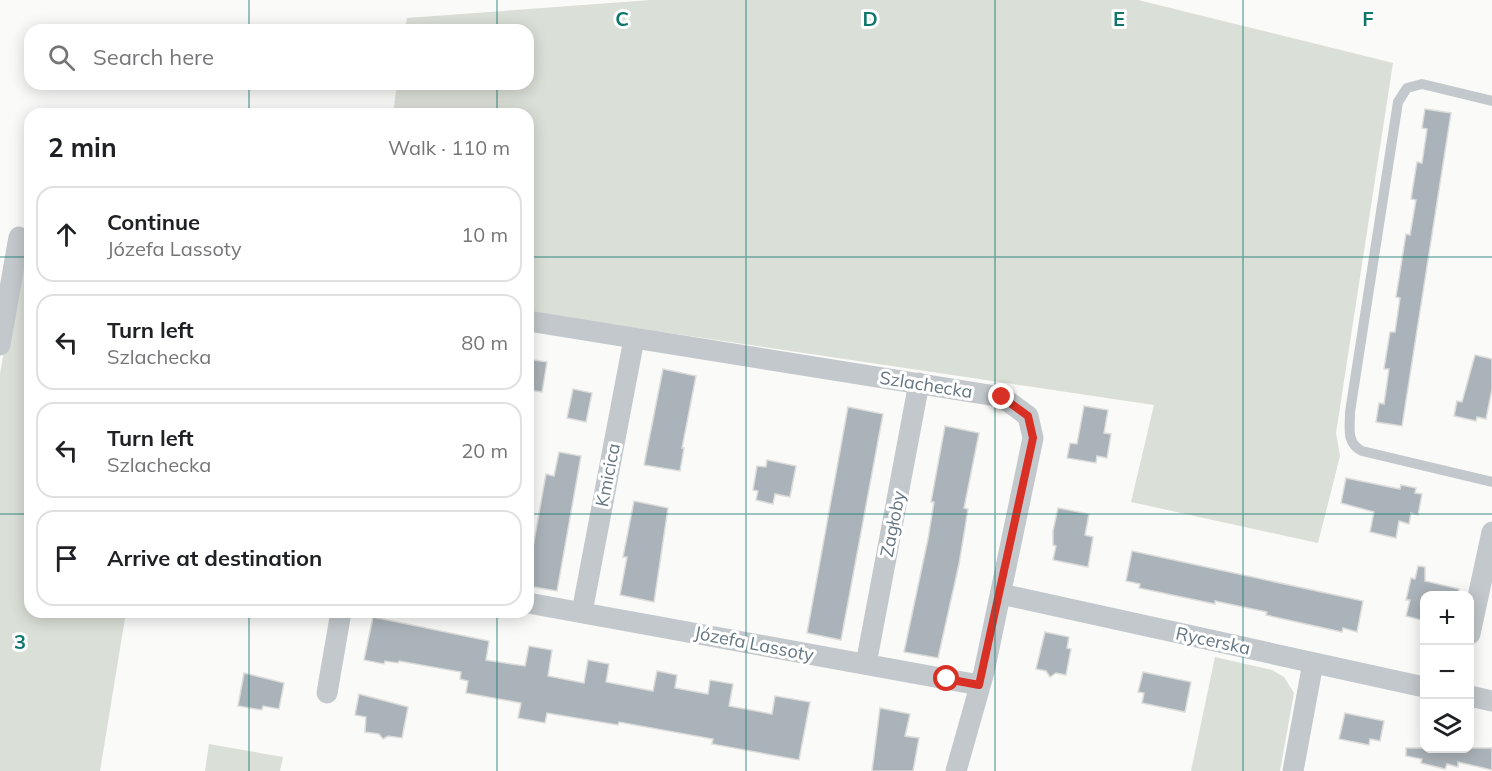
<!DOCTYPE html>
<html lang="en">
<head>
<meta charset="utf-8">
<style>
  :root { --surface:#fff; --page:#f6f6f6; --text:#202124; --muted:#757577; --line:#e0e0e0 }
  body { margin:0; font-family:Mulish,sans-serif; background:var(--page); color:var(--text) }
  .controls { position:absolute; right:18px; bottom:18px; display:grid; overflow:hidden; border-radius:12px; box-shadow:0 3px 15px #0003 }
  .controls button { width:54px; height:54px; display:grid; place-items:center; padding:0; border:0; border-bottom:2px solid var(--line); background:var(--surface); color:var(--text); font:30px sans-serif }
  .stop { position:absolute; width:18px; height:18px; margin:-14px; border:4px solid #d93025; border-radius:50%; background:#fff }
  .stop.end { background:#d93025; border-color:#fff; box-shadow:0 2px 6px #0008 }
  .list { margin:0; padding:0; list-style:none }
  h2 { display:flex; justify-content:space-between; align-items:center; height:78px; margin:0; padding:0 24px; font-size:26px }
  h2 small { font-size:20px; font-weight:400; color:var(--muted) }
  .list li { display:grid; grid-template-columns:39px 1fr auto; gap:18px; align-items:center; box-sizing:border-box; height:96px; margin:0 12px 12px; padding:0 12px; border:2px solid var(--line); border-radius:18px }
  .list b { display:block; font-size:22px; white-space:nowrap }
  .list p { margin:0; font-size:20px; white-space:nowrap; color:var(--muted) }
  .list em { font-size:20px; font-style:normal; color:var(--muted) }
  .icon { flex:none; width:33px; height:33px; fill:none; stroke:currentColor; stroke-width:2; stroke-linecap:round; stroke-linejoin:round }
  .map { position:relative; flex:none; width:1492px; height:771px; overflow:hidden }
  .search { position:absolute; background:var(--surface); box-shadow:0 3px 15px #0003; left:24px; top:24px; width:510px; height:66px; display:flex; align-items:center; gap:15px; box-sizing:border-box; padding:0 21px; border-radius:18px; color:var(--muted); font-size:22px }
  .panel { position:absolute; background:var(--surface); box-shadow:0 3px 15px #0003; left:24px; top:108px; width:510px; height:510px; border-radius:18px }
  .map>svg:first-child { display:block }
  .green { fill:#dadfd7 }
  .building { fill:#aab3b9; stroke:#dcdcda; stroke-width:1.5 }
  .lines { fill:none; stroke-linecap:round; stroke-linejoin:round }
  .lane { stroke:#c3c8cc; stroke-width:10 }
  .street { stroke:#c3c8cc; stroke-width:21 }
  .route { stroke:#d93025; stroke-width:8 }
  .grid { fill:none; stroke:#0f766e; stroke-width:1.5; stroke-opacity:0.55 }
  .labels { text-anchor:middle; stroke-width:6; stroke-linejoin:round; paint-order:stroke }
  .street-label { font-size:18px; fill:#657683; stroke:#fff }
  .grid-label { font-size:20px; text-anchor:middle; font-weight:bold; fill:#0f766e; stroke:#fff; stroke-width:6; stroke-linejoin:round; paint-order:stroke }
</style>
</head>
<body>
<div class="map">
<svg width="1492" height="771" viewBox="0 0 1492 771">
  <rect width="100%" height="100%" fill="#fafaf8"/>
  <g class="green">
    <polygon points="651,0 1138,0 1393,63 1336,433 1340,456 1318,543 1131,502 1154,405 528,312 528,114 393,114 397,84 528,84 528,30 405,30 407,18"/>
    <polygon points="30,247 30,612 126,612 100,771 0,771 0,374 20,259"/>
    <polygon points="1215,657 1272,670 1284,677 1294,693 1280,771 1191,771"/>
    <polygon points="209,744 283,757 280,771 205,771"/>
  </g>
  <g class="building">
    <polygon points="1425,109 1451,113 1402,426 1376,422 1379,403 1384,404 1389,369 1384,369 1390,332 1395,332 1400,298 1396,297 1406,234 1410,235 1416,200 1411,199 1417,162 1422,163 1427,129 1422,128"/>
    <polygon points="1475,355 1492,359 1492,389 1486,419 1477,417 1476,421 1454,416 1457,401 1462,402"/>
    <polygon points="528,359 547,362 542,392 528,390"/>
    <polygon points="663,369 696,376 682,448 684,448 680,471 644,465"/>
    <polygon points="573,389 592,393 586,422 567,418"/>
    <polygon points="1084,406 1108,410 1104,433 1111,434 1107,458 1097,456 1096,463 1067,458 1070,443 1077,444"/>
    <polygon points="848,407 883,414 841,640 807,633"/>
    <polygon points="945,426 979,433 964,508 968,509 959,564 938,658 904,652 928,539 934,502 931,502"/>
    <polygon points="559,452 581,456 557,591 528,586 528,575 546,474 554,476"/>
    <polygon points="767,460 796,466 790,497 775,494 773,504 756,500 758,491 753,490 757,466 766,467"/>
    <polygon points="1346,478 1400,489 1401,485 1416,488 1415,493 1422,494 1418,515 1411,513 1409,524 1399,521 1396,538 1370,532 1374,512 1341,503"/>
    <polygon points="634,501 668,508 654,602 620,595 627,557 623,557"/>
    <polygon points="1058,508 1089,514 1085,535 1093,537 1088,567 1053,560 1056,546 1053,545 1053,531"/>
    <polygon points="1132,551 1363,601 1357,632 1343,628 1342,632 1266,615 1267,612 1229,604 1215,601 1215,604 1139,588 1140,584 1126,581"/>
    <polygon points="1418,566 1425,567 1425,581 1459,589 1458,596 1425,596 1425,621 1406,616 1410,600 1406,600 1411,578 1415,579"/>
    <polygon points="373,617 489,641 486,660 525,666 529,646 552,650 548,676 584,683 588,660 609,664 606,682 653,691 657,671 677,675 675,688 708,694 710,680 733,684 729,706 772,714 775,696 810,702 799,760 712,744 713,739 619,722 618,725 547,713 545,723 518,718 521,703 466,693 468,681 460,679 461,672 399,661 398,663 385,661 384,664 364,660"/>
    <polygon points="1045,632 1069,637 1067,648 1071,649 1066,675 1056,673 1050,677 1046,671 1036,669"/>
    <polygon points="1143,672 1191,682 1185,712 1142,703 1144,693 1138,692"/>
    <polygon points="244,673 284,683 279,709 263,706 262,710 238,706"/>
    <polygon points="359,694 408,707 402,738 388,736 383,739 379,734 365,732 366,717 355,715"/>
    <polygon points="880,708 910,714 905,736 919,738 913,771 872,771"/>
    <polygon points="1345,713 1384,721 1380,741 1370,739 1369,745 1339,739"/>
    <polygon points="1406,748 1492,748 1492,770 1458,762 1458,767 1447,764 1445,769 1421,763 1422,759 1406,756"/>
  </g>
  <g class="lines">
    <path class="lane" d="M1492,101L1422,84L1407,88L1398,102L1350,412C1350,428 1346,443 1362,451L1492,482"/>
    <g class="street">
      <polyline points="528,321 1002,397 1028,416 1033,438 984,672 956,771"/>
      <polyline points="0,345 19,237"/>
      <polyline points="1001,594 1424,687"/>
      <polyline points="528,603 979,685"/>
      <polyline points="582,612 634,339"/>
      <polyline points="1470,634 1492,532"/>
      <polyline points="866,664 919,383"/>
      <polyline points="327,693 341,612"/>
      <polyline points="1470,696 1492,701"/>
      <polyline points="1293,771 1313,663"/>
    </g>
  </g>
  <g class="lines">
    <polyline class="route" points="947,679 979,685 1033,438 1028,416 1002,397"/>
  </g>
  <path class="grid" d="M249,0V30M497,0V30M746,0V771M995,0V771M1243,0V771M249,84V114M497,84V114M0,257H30M528,257H1492M0,514H30M528,514H1492M249,612V771M497,612V771"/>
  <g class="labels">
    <g class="street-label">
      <text transform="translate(926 385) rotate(9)" y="6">Szlachecka</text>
      <text transform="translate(608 475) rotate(-79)" y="6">Kmicica</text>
      <text transform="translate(893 524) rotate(-79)" y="6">Zagłoby</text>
      <text transform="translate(1213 641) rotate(12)" y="6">Rycerska</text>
      <text transform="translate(754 644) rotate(11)" y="6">Józefa Lassoty</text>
    </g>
  </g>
  <g class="grid-label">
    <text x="622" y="26">C</text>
    <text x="870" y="26">D</text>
    <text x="1119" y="26">E</text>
    <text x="1368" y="26">F</text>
    <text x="20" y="649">3</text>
  </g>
</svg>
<div class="controls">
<button>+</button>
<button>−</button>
<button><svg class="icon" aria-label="layers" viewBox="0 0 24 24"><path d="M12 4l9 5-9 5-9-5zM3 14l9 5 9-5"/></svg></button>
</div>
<div class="stop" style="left:947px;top:679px"></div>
<div class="stop end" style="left:1002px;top:397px"></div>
<div class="search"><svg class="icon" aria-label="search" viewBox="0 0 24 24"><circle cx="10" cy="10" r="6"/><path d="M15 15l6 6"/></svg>Search here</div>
<section class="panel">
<h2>2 min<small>Walk · 110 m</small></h2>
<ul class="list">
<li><svg class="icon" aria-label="ahead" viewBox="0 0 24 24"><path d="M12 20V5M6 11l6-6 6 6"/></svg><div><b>Continue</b><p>Józefa Lassoty</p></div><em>10 m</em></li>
<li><svg class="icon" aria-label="left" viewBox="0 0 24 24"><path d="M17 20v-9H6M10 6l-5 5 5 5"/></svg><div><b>Turn left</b><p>Szlachecka</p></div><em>80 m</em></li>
<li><svg class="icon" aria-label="left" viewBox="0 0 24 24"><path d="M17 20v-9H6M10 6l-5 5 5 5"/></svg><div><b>Turn left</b><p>Szlachecka</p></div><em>20 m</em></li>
<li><svg class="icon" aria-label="arrive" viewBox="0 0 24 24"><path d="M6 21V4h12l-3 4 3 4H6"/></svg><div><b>Arrive at destination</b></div></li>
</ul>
</section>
</div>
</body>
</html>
